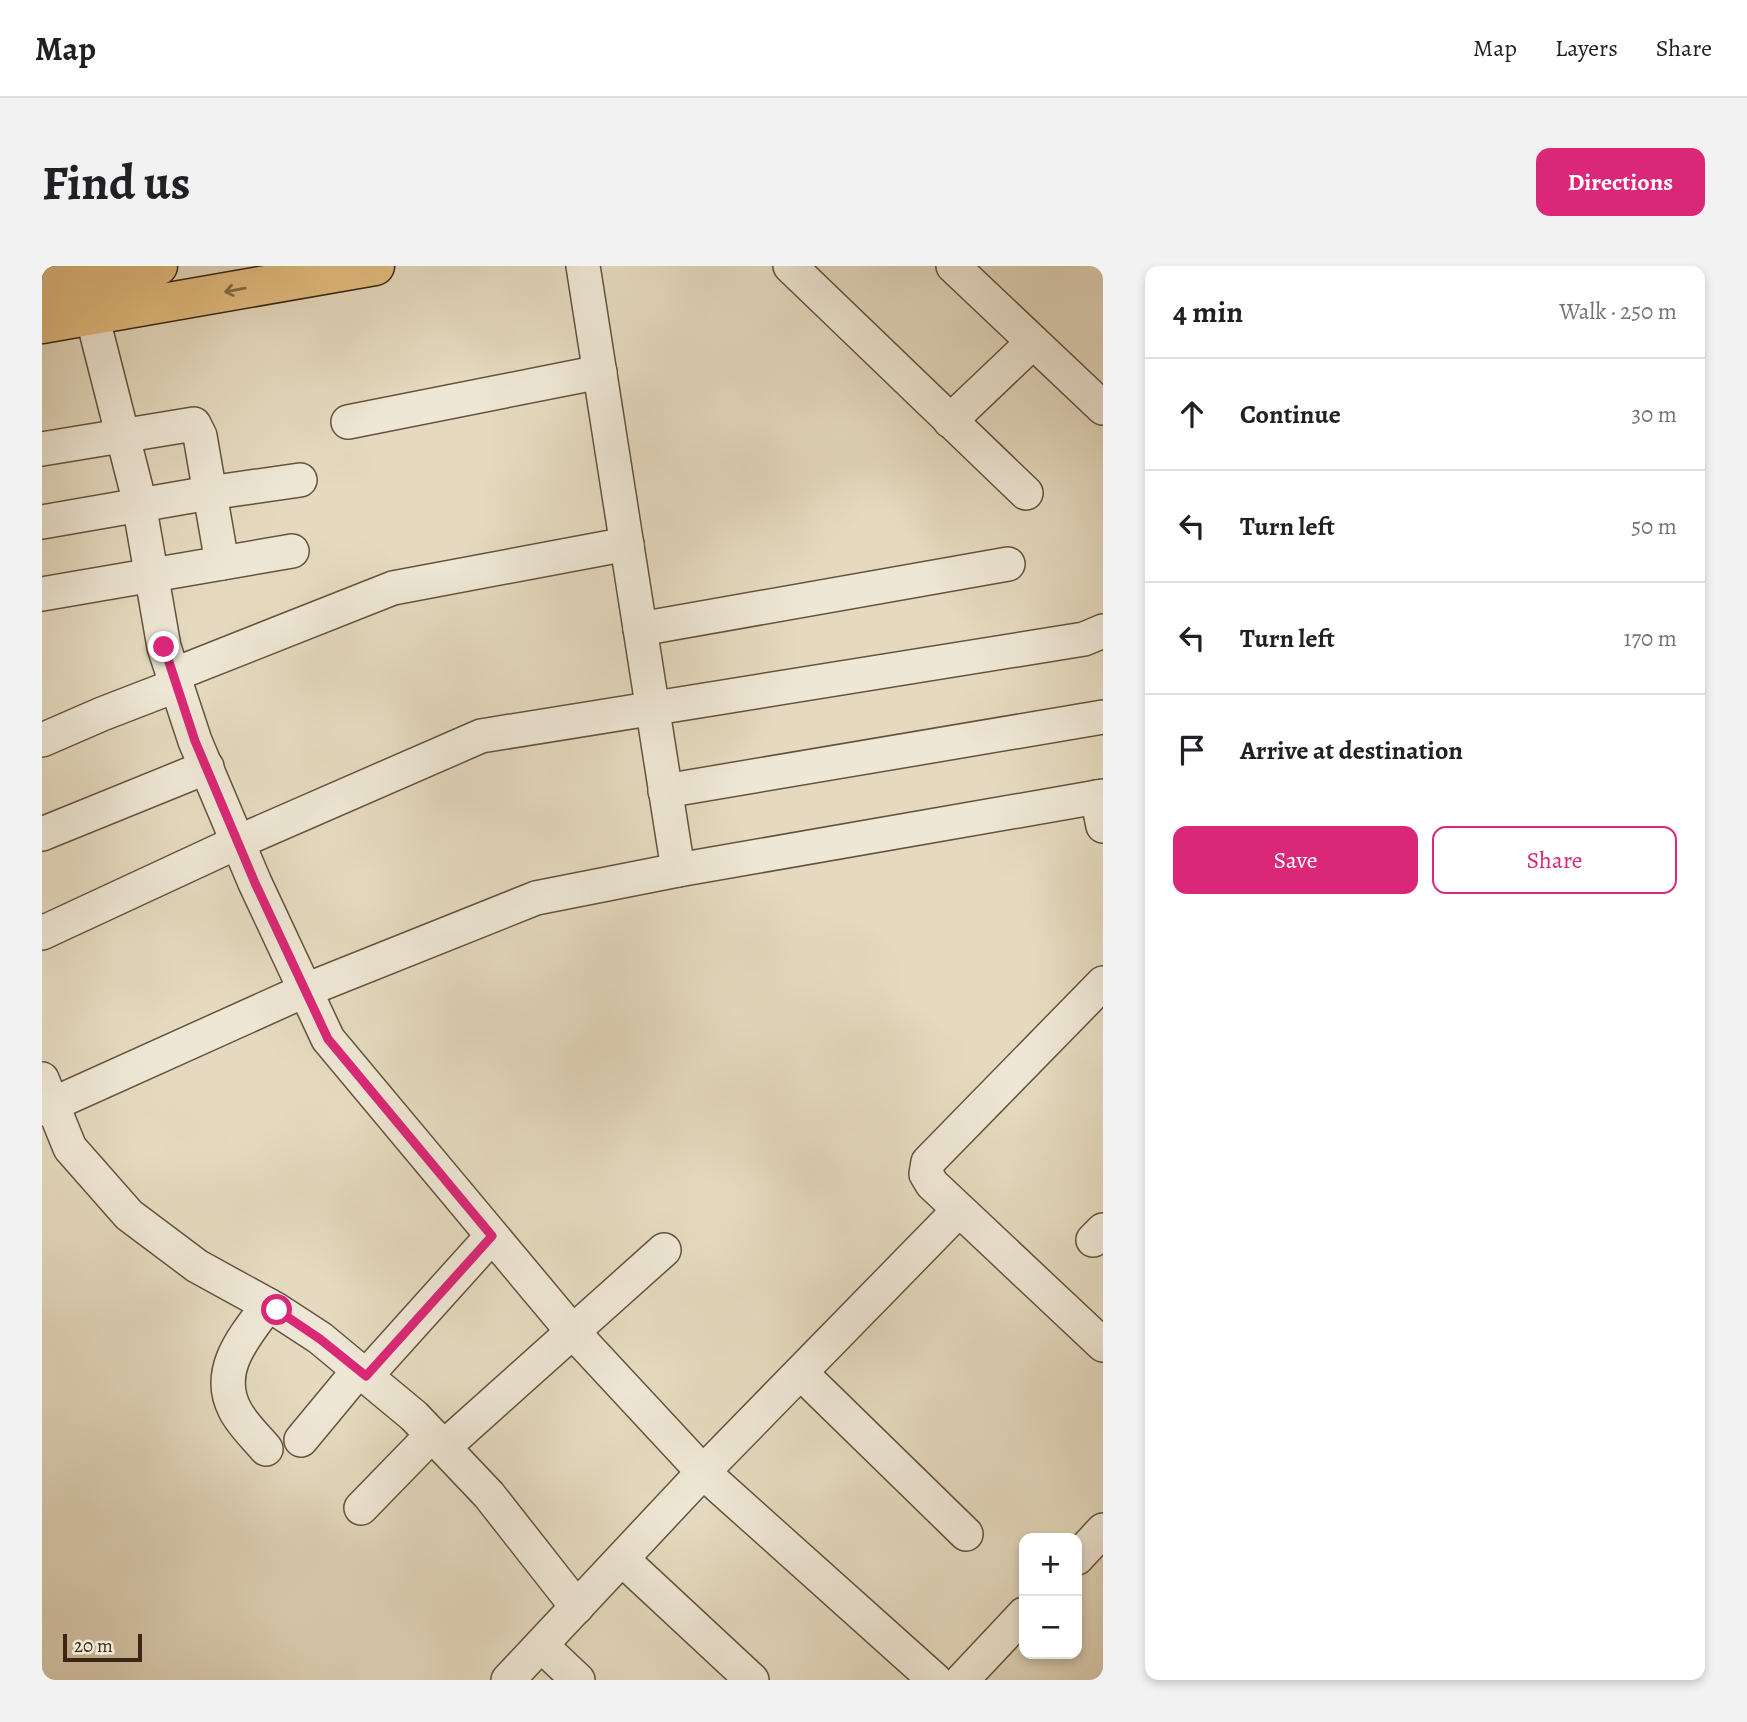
<!DOCTYPE html>
<html lang="en">
<head>
<meta charset="utf-8">
<style>
  :root { --surface:#fff; --page:#f2f2f2; --text:#202124; --muted:#757577; --line:#e0e0e0; --accent:#db2777 }
  body { margin:0; font-family:Alegreya,serif; background:var(--page); color:var(--text) }
  .controls { position:absolute; right:21px; bottom:21px; display:grid; overflow:hidden; border-radius:14px; box-shadow:0 4px 10px #0003 }
  .controls button { width:63px; height:63px; display:grid; place-items:center; padding:0; border:0; border-bottom:2px solid var(--line); background:var(--surface); color:var(--text); font:35px sans-serif }
  .scale { position:absolute; left:21px; bottom:18px; width:79px; box-sizing:border-box; padding-left:7px; border:4px solid #3a2613; border-top:0; font-size:19px; line-height:24px; white-space:nowrap; color:#3a2613; -webkit-text-stroke:5px #eee7d5; paint-order:stroke }
  .stop { position:absolute; width:21px; height:21px; margin:-16px; border:5px solid #db2777; border-radius:50%; background:#fff }
  .stop.end { background:#db2777; border-color:#fff; box-shadow:0 2px 7px #0008 }
  .list { margin:0; padding:0; list-style:none }
  h2 { display:flex; justify-content:space-between; align-items:center; height:91px; margin:0; padding:0 28px; font-size:30px }
  h2 small { font-size:23px; font-weight:400; color:var(--muted) }
  .list li { display:grid; grid-template-columns:46px 1fr auto; gap:21px; align-items:center; box-sizing:border-box; height:112px; padding:0 28px; border-top:2px solid var(--line) }
  .list b { display:block; font-size:26px; white-space:nowrap }
  .list em { font-size:23px; font-style:normal; color:var(--muted) }
  .actions { display:flex; gap:14px; padding:21px 28px }
  .actions a { flex:1; padding:16px 0; border:2px solid var(--accent); border-radius:14px; text-align:center; font-size:24px; color:var(--accent) }
  .actions .main { background:var(--accent); color:#fff }
  .icon { flex:none; width:38px; height:38px; fill:none; stroke:currentColor; stroke-width:2; stroke-linecap:round; stroke-linejoin:round }
  .map { position:relative; flex:none; width:1061px; height:1414px; overflow:hidden; border-radius:14px }
  header { display:flex; align-items:center; gap:42px; box-sizing:border-box; height:98px; padding:0 35px; background:var(--surface); border-bottom:2px solid var(--line) }
  header strong { font-size:33px }
  nav { display:flex; gap:38px; margin-inline-start:auto; font-size:24px }
  .intro { display:flex; align-items:center; justify-content:space-between; box-sizing:border-box; height:168px; padding:0 42px }
  h1 { margin:0; font-size:49px }
  .button { padding:18px 32px; border-radius:14px; background:var(--accent); color:#fff; font-size:24px; font-weight:700 }
  main { display:flex; gap:42px; padding:0 42px }
  aside { flex:1; background:var(--surface); border-radius:14px; box-shadow:0 4px 10px #0003 }
  .map>svg:first-child { display:block }
  .lines { fill:none; stroke-linecap:round; stroke-linejoin:round }
  .minor-casing { stroke:#65533e; stroke-width:36 }
  .major-casing { stroke:#3a2613; stroke-width:41 }
  .minor { stroke:#eee7d5; stroke-width:33 }
  .major { stroke:#e2bd80; stroke-width:38 }
  .oneway { stroke:#866a44 }
  .route { stroke:#db2777; stroke-width:9 }
</style>
</head>
<body>
<header>
<strong>Map</strong>
<nav><a>Map</a><a>Layers</a><a>Share</a></nav>
</header>
<div class="intro"><h1>Find us</h1><a class="button">Directions</a></div>
<main>
<div class="map">
<svg width="1061" height="1414" viewBox="0 0 1061 1414">
  <rect width="100%" height="100%" fill="#e5dabf"/>
  <filter id="stains"><feTurbulence type="fractalNoise" baseFrequency=".00286" numOctaves="4"/><feColorMatrix values="0 0 0 0 .2 0 0 0 0 .09 0 0 0 0 .02 0 0 0 .5 -.17"/></filter>
  <radialGradient id="worn" r=".72"><stop offset=".6" stop-color="#630" stop-opacity="0"/><stop offset="1" stop-color="#630" stop-opacity=".3"/></radialGradient>
  <g class="lines">
    <g class="minor-casing">
      <g id="minor">
        <polyline points="541,0 636,604"/>
        <polyline points="748,0 984,227"/>
        <polyline points="911,0 1061,142"/>
        <polyline points="44,26 95,226 122,381 153,475 213,617 286,773 530,1065 661,1206 893,1414"/>
        <polyline points="908,155 991,76"/>
        <polyline points="306,156 558,106"/>
        <polyline points="0,183 152,158 158,170 180,297"/>
        <polyline points="0,256 167,227 258,214"/>
        <polyline points="0,328 250,285"/>
        <polyline points="598,363 966,298"/>
        <polyline points="131,409 351,322 585,278"/>
        <polyline points="0,474 60,448 135,419"/>
        <polyline points="623,525 1061,451"/>
        <polyline points="1055,531 1061,560"/>
        <polyline points="0,568 165,501"/>
        <polyline points="0,667 196,576 439,470 1042,373 1061,365"/>
        <polyline points="1061,717 886,896 884,908 890,918 1061,1079"/>
        <polyline points="0,813 28,882 87,949 155,1000 235,1044 278,1072 372,1150 447,1229 535,1341"/>
        <polyline points="0,843 264,724 494,632 636,604 1061,530"/>
        <polyline points="1051,974 1061,964"/>
        <polyline points="759,1107 924,1268"/>
        <polyline points="324,1110 450,970"/>
        <polyline points="259,1174 317,1104"/>
        <polyline points="402,1181 622,984"/>
        <path d="M224,1183C214,1171 200,1158 193,1144C172,1104 203,1070 226,1039"/>
        <polyline points="319,1242 390,1169"/>
        <polyline points="1035,1292 1061,1264"/>
        <polyline points="580,1293 710,1414"/>
        <polyline points="499,1379 536,1414"/>
        <polyline points="466,1414 661,1206 917,944"/>
        <polyline points="920,1414 982,1348"/>
      </g>
    </g>
    <g class="major-casing">
      <g id="major">
        <polyline points="0,20 116,0"/>
        <polyline points="0,58 333,0"/>
      </g>
    </g>
    <use href="#minor" class="minor"/>
    <use href="#major" class="major"/>
  </g>
  <defs><path id="oneway-shaft" d="M-6 0H5M1.5-3L5.5 0L1.5 3" fill="none" stroke-width="1.6" stroke-linecap="round" stroke-linejoin="round" transform="scale(1.75)"/></defs>
  <use class="oneway" href="#oneway-shaft" transform="translate(193 24) rotate(170)"/>
  <g class="lines">
    <polyline class="route" points="122,381 153,475 213,617 286,773 450,970 324,1110 278,1073 235,1044"/>
  </g>
  <rect width="100%" height="100%" filter="url(#stains)"/>
  <rect width="100%" height="100%" fill="url(#worn)"/>
</svg>
<div class="controls">
<button>+</button>
<button>−</button>
</div>
<div class="scale">20 m</div>
<div class="stop" style="left:235px;top:1044px"></div>
<div class="stop end" style="left:122px;top:381px"></div>
</div>
<aside>
<h2>4 min<small>Walk · 250 m</small></h2>
<ul class="list">
<li><svg class="icon" aria-label="ahead" viewBox="0 0 24 24"><path d="M12 20V5M6 11l6-6 6 6"/></svg><div><b>Continue</b></div><em>30 m</em></li>
<li><svg class="icon" aria-label="left" viewBox="0 0 24 24"><path d="M17 20v-9H6M10 6l-5 5 5 5"/></svg><div><b>Turn left</b></div><em>50 m</em></li>
<li><svg class="icon" aria-label="left" viewBox="0 0 24 24"><path d="M17 20v-9H6M10 6l-5 5 5 5"/></svg><div><b>Turn left</b></div><em>170 m</em></li>
<li><svg class="icon" aria-label="arrive" viewBox="0 0 24 24"><path d="M6 21V4h12l-3 4 3 4H6"/></svg><div><b>Arrive at destination</b></div></li>
</ul>
<div class="actions"><a class="main">Save</a><a>Share</a></div>
</aside>
</main>
</body>
</html>
